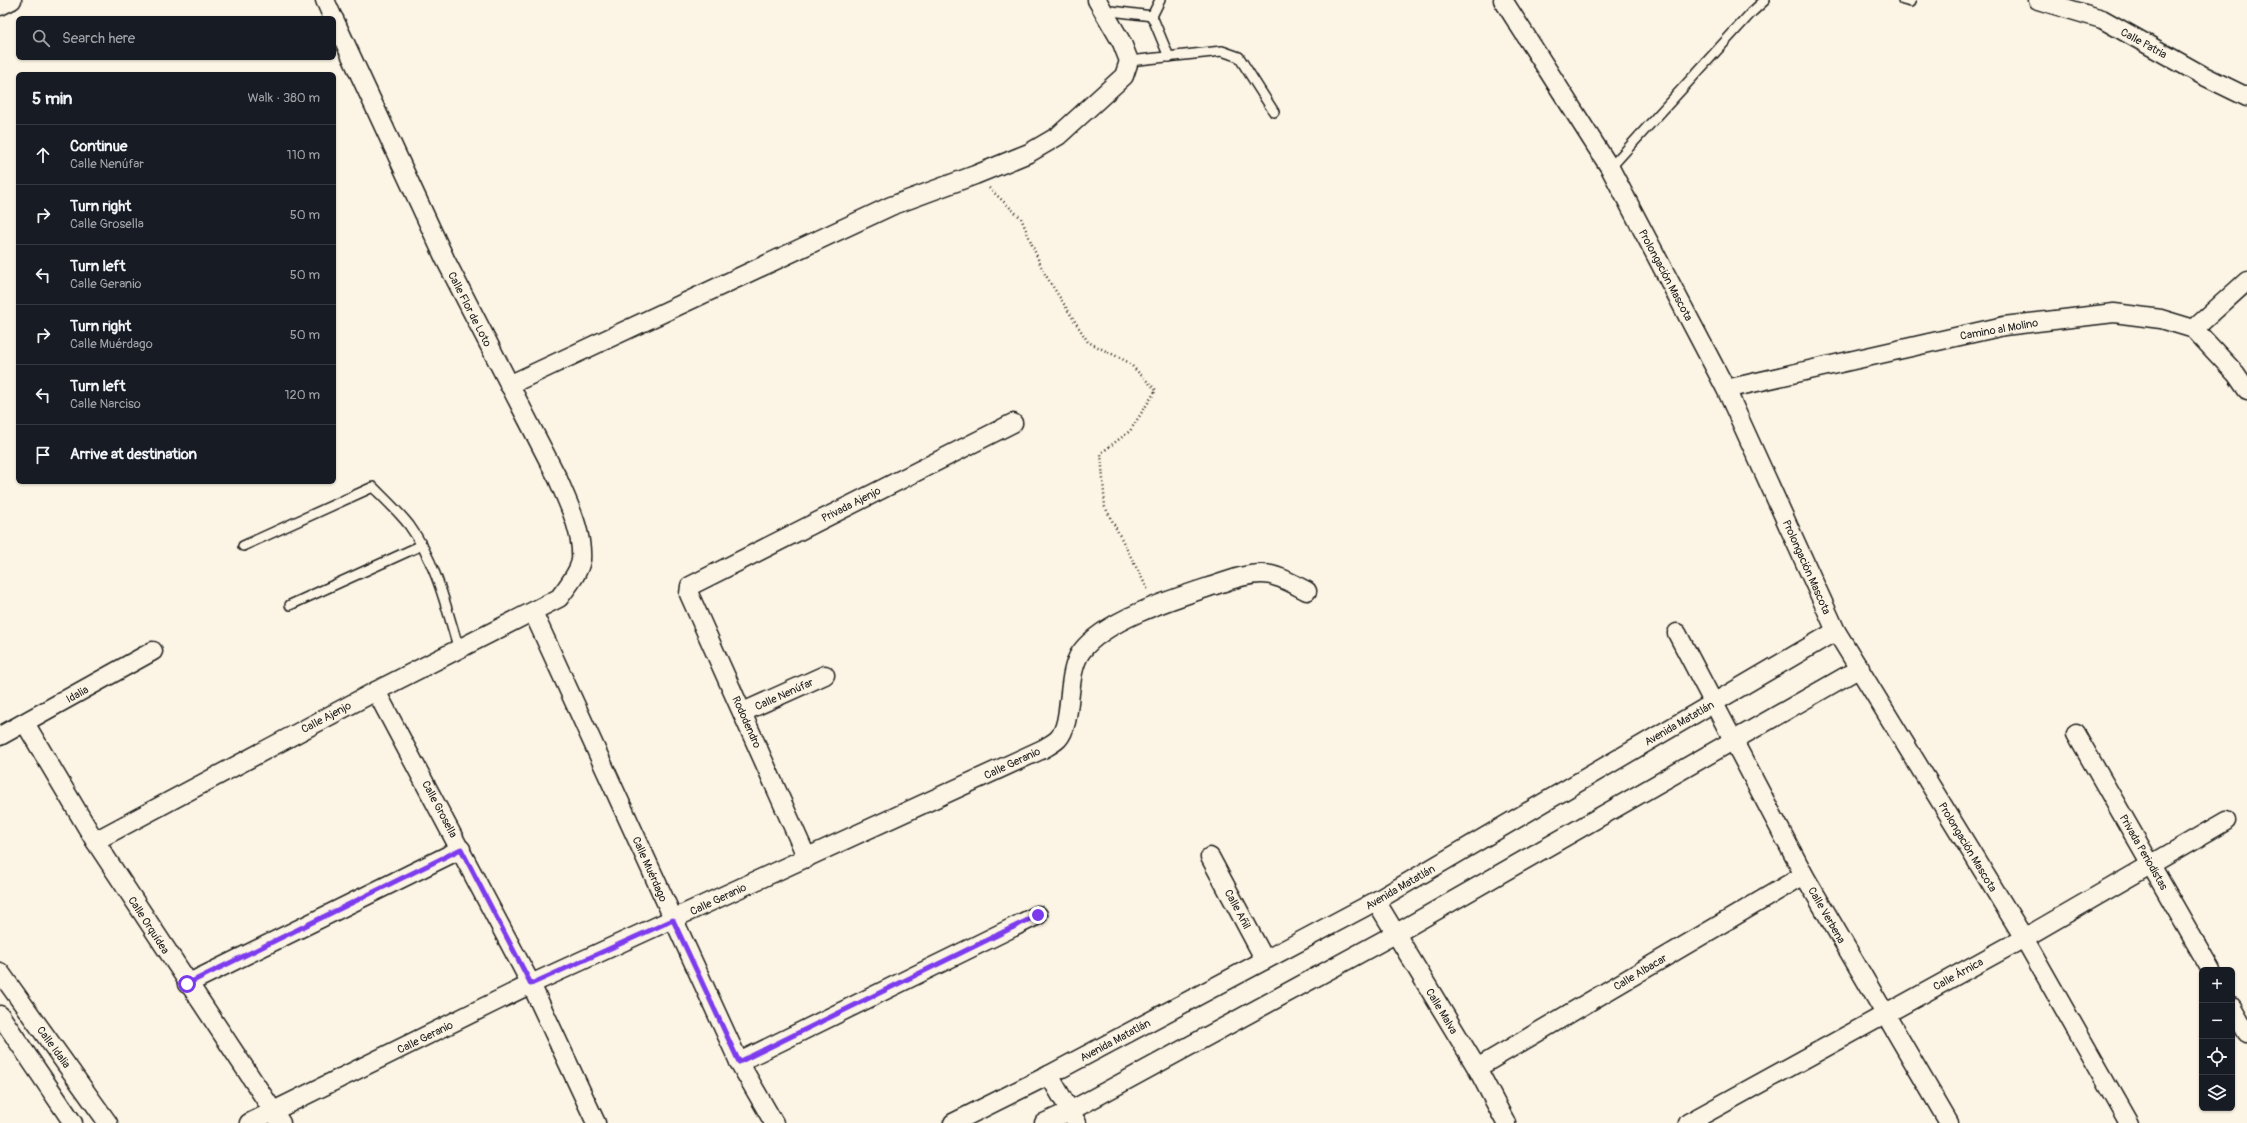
<!DOCTYPE html>
<html lang="en">
<head>
<meta charset="utf-8">
<style>
  :root { --surface:#171b24; --page:#242831; --text:#f1f3f6; --muted:#9ea1a6; --line:#363941 }
  body { margin:0; font-family:Pangolin,sans-serif; background:var(--page); color:var(--text) }
  .controls { position:absolute; right:12px; bottom:12px; display:grid; overflow:hidden; border-radius:6px; box-shadow:0 1px 3px #0004 }
  .controls button { width:36px; height:36px; display:grid; place-items:center; padding:0; border:0; border-bottom:1px solid var(--line); background:var(--surface); color:var(--text); font:20px sans-serif }
  .stop { position:absolute; width:12px; height:12px; margin:-9px; border:3px solid #7c3aed; border-radius:50%; background:#fff }
  .stop.end { background:#7c3aed; border-color:#fff; box-shadow:0 1px 4px #0008 }
  .list { margin:0; padding:0; list-style:none }
  h2 { display:flex; justify-content:space-between; align-items:center; height:52px; margin:0; padding:0 16px; font-size:17px }
  h2 small { font-size:13px; font-weight:400; color:var(--muted) }
  .list li { display:grid; grid-template-columns:26px 1fr auto; gap:12px; align-items:center; box-sizing:border-box; height:60px; padding:0 16px; border-top:1px solid var(--line) }
  .list b { display:block; font-size:15px; white-space:nowrap }
  .list p { margin:0; font-size:13px; white-space:nowrap; color:var(--muted) }
  .list em { font-size:13px; font-style:normal; color:var(--muted) }
  .icon { flex:none; width:22px; height:22px; fill:none; stroke:currentColor; stroke-width:2; stroke-linecap:round; stroke-linejoin:round }
  .map { position:relative; flex:none; width:2247px; height:1123px; overflow:hidden }
  .search { position:absolute; background:var(--surface); box-shadow:0 1px 3px #0004; left:16px; top:16px; width:320px; height:44px; display:flex; align-items:center; gap:10px; box-sizing:border-box; padding:0 14px; border-radius:6px; color:var(--muted); font-size:15px }
  .panel { position:absolute; background:var(--surface); box-shadow:0 1px 3px #0004; left:16px; top:72px; width:320px; height:412px; border-radius:6px }
  .map>svg:first-child { display:block }
  .lines { fill:none; stroke-linecap:round; stroke-linejoin:round }
  .service-casing { stroke:#1c1c1c; stroke-width:12 }
  .minor-casing { stroke:#1c1c1c; stroke-width:21 }
  .path { stroke:#1c1c1c; stroke-width:2.5; stroke-dasharray:1 3; stroke-linecap:butt }
  .service { stroke:#fcf5e5; stroke-width:9 }
  .minor { stroke:#fcf5e5; stroke-width:18 }
  .route { stroke:#7c3aed; stroke-width:5 }
  .labels { text-anchor:middle; stroke-width:3; stroke-linejoin:round; paint-order:stroke }
  .street-label { font-size:11px; fill:#1c1c1c; stroke:#fcf5e5 }
</style>
</head>
<body>
<div class="map">
<svg width="2247" height="1123" viewBox="0 0 2247 1123">
  <rect width="100%" height="100%" fill="#fcf5e5"/>
  <filter id="ink" filterUnits="userSpaceOnUse"><feTurbulence type="fractalNoise" baseFrequency=".025" numOctaves="2"/><feDisplacementMap in="SourceGraphic" scale="8" xChannelSelector="R" yChannelSelector="G"/><feConvolveMatrix kernelMatrix="1 2 1 2 8 2 1 2 1" color-interpolation-filters="sRGB"/></filter>
  <g filter="url(#ink)">
    <g class="lines">
      <g class="service-casing">
        <g id="service">
          <polyline points="1903,0 1911,2"/>
          <polyline points="1103,10 1152,16 1169,57"/>
          <polyline points="1152,16 1160,0"/>
          <polyline points="1129,61 1222,51 1239,57 1274,112"/>
          <polyline points="1610,168 1751,13 1765,0"/>
          <path d="M243,546L373,487C385,499 398,511 409,525C436,562 446,606 459,650"/>
          <polyline points="290,605 422,545"/>
        </g>
      </g>
      <g class="minor-casing">
        <g id="minor">
          <polyline points="325,0 333,18"/>
          <polyline points="1503,0 1610,168 1726,389 1836,631 2024,938 2129,1123"/>
          <polyline points="2038,0 2102,19 2202,75 2247,97"/>
          <polyline points="0,6 12,0"/>
          <polyline points="2194,329 2247,281"/>
          <polyline points="509,385 891,206 975,175 1029,153 1058,136 1124,76 1129,61 1122,43 1097,0"/>
          <polyline points="1726,389 2004,326 2114,313 2161,319 2194,329 2236,374 2247,390"/>
          <polyline points="533,612 739,1062 774,1123"/>
          <polyline points="1677,633 1804,875 1949,1123"/>
          <polyline points="376,691 531,984 596,1123"/>
          <polyline points="743,712 825,675"/>
          <polyline points="25,723 95,841 281,1123"/>
          <polyline points="2076,734 2211,970"/>
          <polyline points="0,736 153,651"/>
          <path d="M95,841L376,691L559,598C567,587 579,573 581,560C583,532 568,503 558,479L445,259L334,19"/>
          <polyline points="1210,857 1265,960"/>
          <polyline points="807,858 689,594 690,586 1013,423"/>
          <polyline points="1376,901 1477,1068 1506,1123"/>
          <polyline points="0,972 108,1123"/>
          <polyline points="187,984 461,849"/>
          <polyline points="2232,1007 2247,1033"/>
          <polyline points="0,1015 73,1123"/>
          <polyline points="739,1062 1038,915"/>
          <polyline points="1477,1068 1804,875"/>
          <polyline points="1049,1075 1077,1123"/>
          <path d="M249,1123L531,984L1043,749C1048,746 1054,743 1058,739C1074,722 1065,675 1081,652C1104,620 1175,598 1212,586C1228,581 1244,574 1262,574C1277,574 1293,584 1307,591"/>
          <polyline points="953,1123 1049,1075 1376,901 1836,631"/>
          <polyline points="1044,1123 1070,1111 1395,934 1860,668"/>
          <polyline points="1688,1123 2024,938 2226,821"/>
        </g>
      </g>
      <polyline class="path" points="989,188 1021,218 1043,271 1088,342 1128,362 1156,390 1130,431 1101,453 1105,507 1148,590"/>
      <use href="#service" class="service"/>
      <use href="#minor" class="minor"/>
    </g>
  </g>
  <g class="lines" filter="url(#ink)">
    <polyline class="route" points="187,984 461,849 531,984 673,920 739,1062 1038,915"/>
  </g>
  <g class="labels">
    <g class="street-label">
      <text transform="translate(2144 43) rotate(29)" y="4">Calle Patria</text>
      <text transform="translate(1666 275) rotate(62)" y="4">Prolongación Mascota</text>
      <text transform="translate(470 309) rotate(63)" y="4">Calle Flor de Loto</text>
      <text transform="translate(1999 329) rotate(-10)" y="4">Camino al Molino</text>
      <text transform="translate(851 504) rotate(-27)" y="4">Privada Ajenjo</text>
      <text transform="translate(1807 567) rotate(66)" y="4">Prolongación Mascota</text>
      <text transform="translate(77 694) rotate(-29)" y="4">Idalia</text>
      <text transform="translate(784 694) rotate(-24)" y="4">Calle Nenúfar</text>
      <text transform="translate(326 717) rotate(-28)" y="4">Calle Ajenjo</text>
      <text transform="translate(747 722) rotate(66)" y="4">Rododendro</text>
      <text transform="translate(1679 723) rotate(-30)" y="4">Avenida Matatlán</text>
      <text transform="translate(1012 763) rotate(-25)" y="4">Calle Geranio</text>
      <text transform="translate(440 809) rotate(62)" y="4">Calle Grosella</text>
      <text transform="translate(1968 847) rotate(59)" y="4">Prolongación Mascota</text>
      <text transform="translate(2144 852) rotate(60)" y="4">Privada Periodistas</text>
      <text transform="translate(650 869) rotate(66)" y="4">Calle Muérdago</text>
      <text transform="translate(1400 887) rotate(-30)" y="4">Avenida Matatlán</text>
      <text transform="translate(718 899) rotate(-25)" y="4">Calle Geranio</text>
      <text transform="translate(1238 909) rotate(62)" y="4">Calle Añil</text>
      <text transform="translate(1827 915) rotate(60)" y="4">Calle Verbena</text>
      <text transform="translate(149 925) rotate(57)" y="4">Calle Orquídea</text>
      <text transform="translate(1640 972) rotate(-31)" y="4">Calle Albacar</text>
      <text transform="translate(1958 974) rotate(-29)" y="4">Calle Árnica</text>
      <text transform="translate(1442 1011) rotate(59)" y="4">Calle Malva</text>
      <text transform="translate(425 1037) rotate(-26)" y="4">Calle Geranio</text>
      <text transform="translate(1115 1040) rotate(-28)" y="4">Avenida Matatlán</text>
      <text transform="translate(54 1047) rotate(54)" y="4">Calle Idalia</text>
    </g>
  </g>
</svg>
<div class="controls">
<button>+</button>
<button>−</button>
<button><svg class="icon" aria-label="locate" viewBox="0 0 24 24"><circle cx="12" cy="12" r="6"/><path d="M12 2v4M12 18v4M2 12h4M18 12h4"/></svg></button>
<button><svg class="icon" aria-label="layers" viewBox="0 0 24 24"><path d="M12 4l9 5-9 5-9-5zM3 14l9 5 9-5"/></svg></button>
</div>
<div class="stop" style="left:187px;top:984px"></div>
<div class="stop end" style="left:1038px;top:915px"></div>
<div class="search"><svg class="icon" aria-label="search" viewBox="0 0 24 24"><circle cx="10" cy="10" r="6"/><path d="M15 15l6 6"/></svg>Search here</div>
<section class="panel">
<h2>5 min<small>Walk · 380 m</small></h2>
<ul class="list">
<li><svg class="icon" aria-label="ahead" viewBox="0 0 24 24"><path d="M12 20V5M6 11l6-6 6 6"/></svg><div><b>Continue</b><p>Calle Nenúfar</p></div><em>110 m</em></li>
<li><svg class="icon" aria-label="right" viewBox="0 0 24 24"><path d="M7 20v-9h11M14 6l5 5-5 5"/></svg><div><b>Turn right</b><p>Calle Grosella</p></div><em>50 m</em></li>
<li><svg class="icon" aria-label="left" viewBox="0 0 24 24"><path d="M17 20v-9H6M10 6l-5 5 5 5"/></svg><div><b>Turn left</b><p>Calle Geranio</p></div><em>50 m</em></li>
<li><svg class="icon" aria-label="right" viewBox="0 0 24 24"><path d="M7 20v-9h11M14 6l5 5-5 5"/></svg><div><b>Turn right</b><p>Calle Muérdago</p></div><em>50 m</em></li>
<li><svg class="icon" aria-label="left" viewBox="0 0 24 24"><path d="M17 20v-9H6M10 6l-5 5 5 5"/></svg><div><b>Turn left</b><p>Calle Narciso</p></div><em>120 m</em></li>
<li><svg class="icon" aria-label="arrive" viewBox="0 0 24 24"><path d="M6 21V4h12l-3 4 3 4H6"/></svg><div><b>Arrive at destination</b></div></li>
</ul>
</section>
</div>
</body>
</html>
